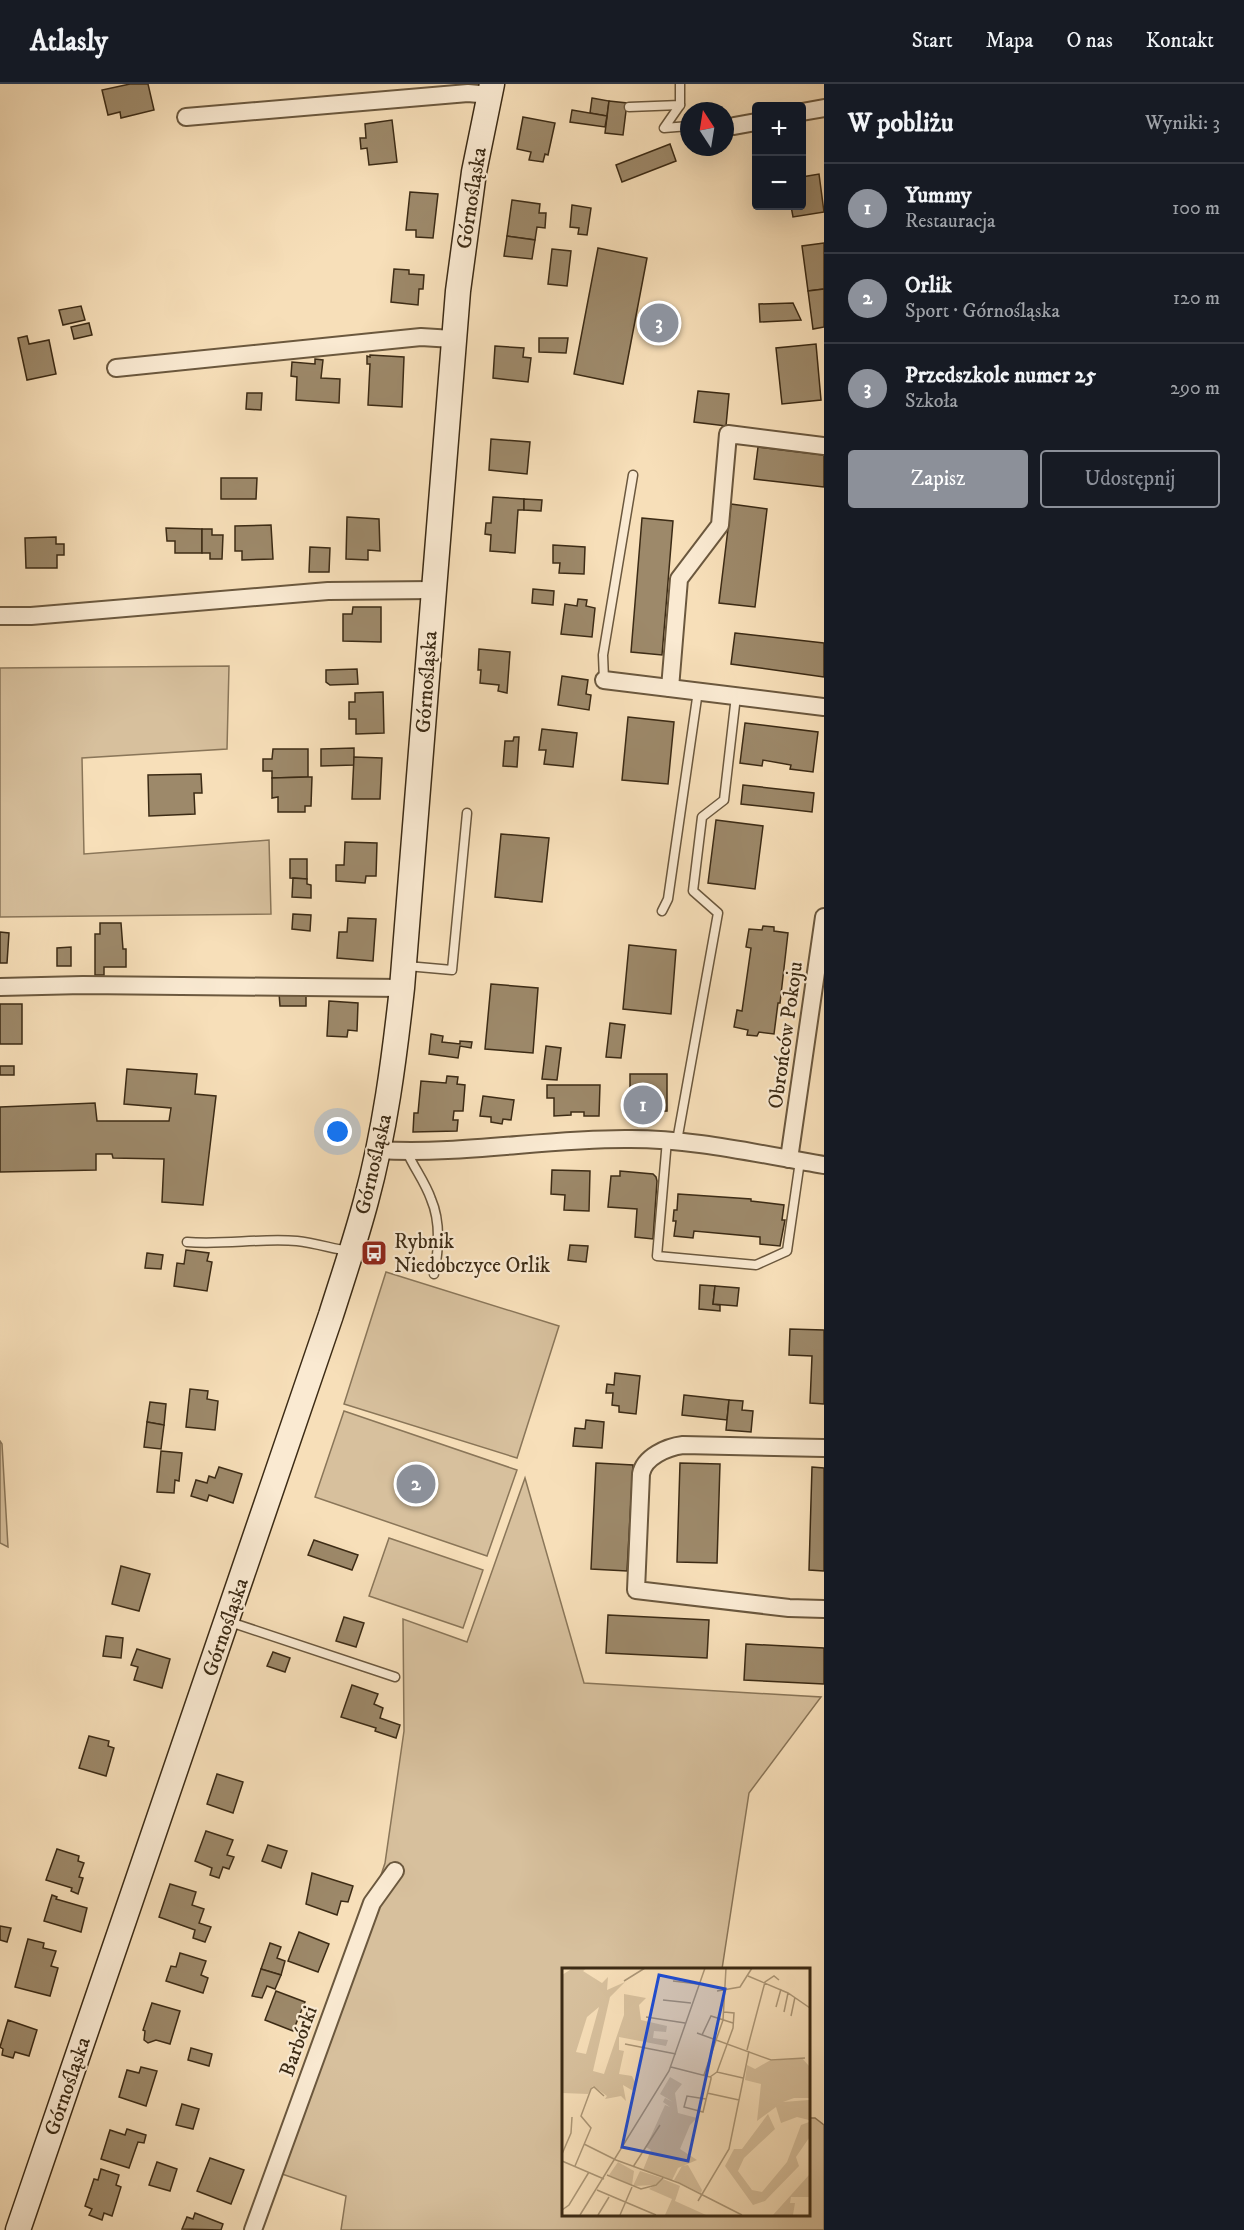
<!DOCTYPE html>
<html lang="pl">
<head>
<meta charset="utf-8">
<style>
  :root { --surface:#171b24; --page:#242831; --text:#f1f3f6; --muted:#9ea1a6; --line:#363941; --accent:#8c9099 }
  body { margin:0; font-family:"IM FELL DW Pica",serif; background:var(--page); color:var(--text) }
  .controls { position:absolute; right:18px; top:18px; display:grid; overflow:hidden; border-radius:6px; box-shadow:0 6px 24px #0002 }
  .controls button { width:54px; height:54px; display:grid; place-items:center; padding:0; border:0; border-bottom:2px solid var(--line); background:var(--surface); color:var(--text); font:30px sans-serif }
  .compass { position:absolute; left:680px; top:18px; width:54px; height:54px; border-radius:50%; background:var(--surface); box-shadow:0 6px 24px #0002; rotate:348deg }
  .you { position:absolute; left:338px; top:1048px; width:21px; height:21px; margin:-15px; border:4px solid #fff; border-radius:50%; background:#1a73e8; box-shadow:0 0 0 9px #1a73e833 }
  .badge { display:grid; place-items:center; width:39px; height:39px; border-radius:50%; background:var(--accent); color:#fff; font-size:20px; font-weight:700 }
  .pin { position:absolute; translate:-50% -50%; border:3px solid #fff; box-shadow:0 2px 6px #0006 }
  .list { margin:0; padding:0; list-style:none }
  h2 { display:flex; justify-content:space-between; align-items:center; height:78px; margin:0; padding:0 24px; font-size:26px }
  h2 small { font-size:20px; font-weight:400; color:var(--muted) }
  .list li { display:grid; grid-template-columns:39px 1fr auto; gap:18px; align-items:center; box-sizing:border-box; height:90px; padding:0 24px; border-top:2px solid var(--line) }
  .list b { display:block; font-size:22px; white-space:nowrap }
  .list p { margin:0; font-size:20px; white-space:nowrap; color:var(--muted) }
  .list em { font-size:20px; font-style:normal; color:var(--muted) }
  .actions { display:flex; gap:12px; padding:18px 24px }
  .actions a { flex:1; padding:14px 0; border:2px solid var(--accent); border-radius:6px; text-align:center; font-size:21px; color:var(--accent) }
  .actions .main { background:var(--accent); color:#fff }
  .map { position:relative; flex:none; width:824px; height:2146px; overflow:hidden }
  header { display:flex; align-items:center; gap:36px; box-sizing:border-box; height:84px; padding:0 30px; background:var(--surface); border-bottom:2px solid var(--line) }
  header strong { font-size:28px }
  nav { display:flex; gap:33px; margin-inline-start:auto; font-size:21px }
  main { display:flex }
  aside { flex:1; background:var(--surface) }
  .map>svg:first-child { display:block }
  .green { fill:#d7c09d; stroke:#8a7659; stroke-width:1.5 }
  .building { fill:#9d896a; stroke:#3c2b15; stroke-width:1.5 }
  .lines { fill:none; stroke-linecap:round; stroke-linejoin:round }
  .lane-casing { stroke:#6b583e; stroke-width:11 }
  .street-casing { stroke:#6b583e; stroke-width:20 }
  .secondary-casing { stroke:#3c2b15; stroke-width:27 }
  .lane { stroke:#faead2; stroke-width:8 }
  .street { stroke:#faead2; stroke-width:16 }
  .secondary { stroke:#faead2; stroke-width:24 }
  .labels { text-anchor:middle; stroke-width:4.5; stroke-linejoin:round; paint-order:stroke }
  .street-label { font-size:21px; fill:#3c2b15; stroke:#faead2 }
  .poi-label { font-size:21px; fill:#3c2b15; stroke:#faead2; text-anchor:start }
  .inset-road { fill:none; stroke:#ac9777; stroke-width:1.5 }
  .view { fill:#1d4ed8; fill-opacity:0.15; stroke:#1d4ed8; stroke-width:3 }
  .inset-edge { fill:none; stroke:#3c2b15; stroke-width:3 }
</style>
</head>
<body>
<header>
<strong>Atlasly</strong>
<nav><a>Start</a><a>Mapa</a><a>O nas</a><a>Kontakt</a></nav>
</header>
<main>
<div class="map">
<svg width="824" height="2146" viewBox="0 0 824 2146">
  <rect width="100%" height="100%" fill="#f7dfb9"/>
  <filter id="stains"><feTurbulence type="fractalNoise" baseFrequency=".00333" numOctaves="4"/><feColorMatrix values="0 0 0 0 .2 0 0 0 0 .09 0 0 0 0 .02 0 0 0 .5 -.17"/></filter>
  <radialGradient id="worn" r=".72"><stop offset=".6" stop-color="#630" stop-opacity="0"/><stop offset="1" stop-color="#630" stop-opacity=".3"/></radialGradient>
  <g class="green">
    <polygon points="229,582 227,665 82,674 84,770 269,756 271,830 0,833 0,584"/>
    <polygon points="386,1188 559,1242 517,1374 344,1320"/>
    <polygon points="344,1327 517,1386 487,1472 315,1413"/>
    <polygon points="0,1357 2,1360 8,1463 0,1459"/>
    <polygon points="525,1394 584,1599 821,1613 749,1709 722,1885 563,1885 563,2130 808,2130 808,2034 815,2034 824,2041 824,2146 341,2146 346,2112 282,2090 385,1779 404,1647 403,1535 467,1558"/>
    <polygon points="389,1454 483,1486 463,1544 369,1512"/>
  </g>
  <g class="building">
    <polygon points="130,0 148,0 154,26 121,34 120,28 108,31 102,6"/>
    <polygon points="592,14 609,17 607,32 590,29"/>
    <polygon points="609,17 627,19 623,51 605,49"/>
    <polygon points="572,26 607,32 605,43 570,38"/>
    <polygon points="523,33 555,39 548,71 545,70 543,78 529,76 531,68 517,65"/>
    <polygon points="392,36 397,78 369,81 367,64 361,65 360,54 366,54 365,40"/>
    <polygon points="670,60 676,77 622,98 616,81"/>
    <polygon points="819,90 824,128 793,133 791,122 802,122 802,93"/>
    <polygon points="410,108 438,110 433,154 416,153 416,146 406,146"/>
    <polygon points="512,116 540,120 539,129 546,129 545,144 537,143 535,156 507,152"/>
    <polygon points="572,121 591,124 587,151 578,150 579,144 570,143"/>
    <polygon points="507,152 535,156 532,175 504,172"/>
    <polygon points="824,159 824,205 808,207 802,162"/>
    <polygon points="598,164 647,174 623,300 574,290"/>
    <polygon points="552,165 571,167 567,202 548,200"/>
    <polygon points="394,185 409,186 409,190 424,191 423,205 419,205 418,221 391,218"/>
    <polygon points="824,205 824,243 813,245 808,207"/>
    <polygon points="793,219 801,236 760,238 759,220"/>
    <polygon points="81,222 85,236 63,241 59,226"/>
    <polygon points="89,239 92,251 74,255 71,243"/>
    <polygon points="27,252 29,260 49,256 56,290 27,296 18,254"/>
    <polygon points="539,254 568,254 566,269 539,268"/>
    <polygon points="816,260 821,316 782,320 776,264"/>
    <polygon points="495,262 524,264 523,273 531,274 528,298 493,294"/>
    <polygon points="370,271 404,273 402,323 368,321 370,280 367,280 367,272 370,273"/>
    <polygon points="315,275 323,276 321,294 340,295 339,319 296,316 297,293 291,292 292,278 315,280"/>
    <polygon points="698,307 729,310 726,342 694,338"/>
    <polygon points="247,309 262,309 261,326 246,325"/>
    <polygon points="491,355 530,358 527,390 489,386"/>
    <polygon points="758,363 824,371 824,403 754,395"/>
    <polygon points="221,394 257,394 256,415 221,415"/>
    <polygon points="493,413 524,415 524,426 518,426 515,469 490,467 491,451 485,450 486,439 491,439"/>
    <polygon points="524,415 542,416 541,427 524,426"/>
    <polygon points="731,420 767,425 755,523 719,519"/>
    <polygon points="347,433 379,435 380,467 368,466 368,476 346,475"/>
    <polygon points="642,434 673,437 662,571 631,568"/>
    <polygon points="271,441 273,475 242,476 242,467 235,467 235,442"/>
    <polygon points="166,444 202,445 202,469 175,469 175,457 167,457"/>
    <polygon points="202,445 212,445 212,451 223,451 222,475 210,475 210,469 202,469"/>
    <polygon points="56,453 56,460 64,460 64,471 57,471 57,484 26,484 25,454"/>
    <polygon points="553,461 585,463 584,490 559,489 560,479 553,479"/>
    <polygon points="310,463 330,464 329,488 309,488"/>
    <polygon points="533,505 554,507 553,521 532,519"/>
    <polygon points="578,515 587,516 586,522 595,524 592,553 561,550 565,520 577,522"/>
    <polygon points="353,523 381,523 381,558 343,557 343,530 352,530"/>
    <polygon points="735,549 824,559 824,593 731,580"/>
    <polygon points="479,565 510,568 507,609 498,607 499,601 480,599 481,586 478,586"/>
    <polygon points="357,585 358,600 330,601 326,598 326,586"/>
    <polygon points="562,592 588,596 586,610 591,611 589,626 558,621"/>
    <polygon points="383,608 384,649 356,650 356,635 349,635 349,618 355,618 355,609"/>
    <polygon points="628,633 674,638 668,700 622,696"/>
    <polygon points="745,639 818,648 813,688 790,685 791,681 763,676 762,682 740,679"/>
    <polygon points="542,645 577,649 573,683 544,680 546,666 539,666"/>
    <polygon points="514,653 519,653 517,683 503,682 505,657 513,657"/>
    <polygon points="354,664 354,681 321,682 321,665"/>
    <polygon points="273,665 308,665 308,693 272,694 272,687 263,687 263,675 272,675"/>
    <polygon points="354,673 382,674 380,715 352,715"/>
    <polygon points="201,690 202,709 194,709 195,730 149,732 148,691"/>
    <polygon points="308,693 312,693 311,722 305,722 305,728 278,728 278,713 272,714 272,694"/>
    <polygon points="743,701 814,709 812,728 741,720"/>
    <polygon points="716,736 763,742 755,805 708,799"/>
    <polygon points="501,750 549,754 542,818 495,813"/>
    <polygon points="345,758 377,759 376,792 366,792 365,799 336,797 336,781 344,781"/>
    <polygon points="290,775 307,775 307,795 290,794"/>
    <polygon points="293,794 307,795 307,800 311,801 311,814 292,813"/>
    <polygon points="293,830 311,831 310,847 292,845"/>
    <polygon points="348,834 376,835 373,877 337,874 339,848 347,848"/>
    <polygon points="100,839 121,839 123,865 126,865 126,883 104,883 104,891 95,891 95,850 100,850"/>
    <polygon points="763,842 774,843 774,847 788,849 780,919 778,919 774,950 759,948 757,952 747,951 748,946 734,943 737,926 742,927 751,864 746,863 749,845 762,846"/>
    <polygon points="0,848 9,849 7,879 0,879"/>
    <polygon points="629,861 676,866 671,930 623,925"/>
    <polygon points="71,863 71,882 57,882 57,864"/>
    <polygon points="491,900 538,904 533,969 485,965"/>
    <polygon points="279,909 306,909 306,922 280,922"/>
    <polygon points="329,917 358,919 357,947 348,946 347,953 327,952"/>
    <rect x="0" y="920" width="22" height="40"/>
    <polygon points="610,939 625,941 621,974 606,973"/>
    <polygon points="431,950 443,952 442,958 460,960 460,957 472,958 471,964 460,962 458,974 429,970"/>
    <polygon points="546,962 561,964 557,996 542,995"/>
    <rect x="0" y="982" width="14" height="9"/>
    <polygon points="127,985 197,990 195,1010 216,1012 203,1121 162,1118 164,1075 113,1074 112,1070 96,1070 96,1086 0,1088 0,1023 95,1019 97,1037 169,1037 171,1024 124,1020"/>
    <polygon points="630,990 667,990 667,1027 630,1028"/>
    <polygon points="447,992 458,993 457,1000 465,1001 463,1027 454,1027 453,1036 458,1036 457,1047 413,1048 414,1029 418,1029 421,997 446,999"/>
    <polygon points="547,1001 600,1001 599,1032 584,1032 584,1028 571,1028 571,1031 554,1032 554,1014 547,1014"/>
    <polygon points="483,1012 514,1016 511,1036 503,1035 502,1040 491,1038 491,1033 480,1032"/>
    <polygon points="552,1086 590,1087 589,1127 564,1126 565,1111 551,1110"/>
    <polygon points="620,1087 653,1090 656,1093 657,1097 653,1155 635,1153 637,1125 608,1123 611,1092 620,1092"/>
    <polygon points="678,1110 751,1115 751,1117 784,1121 782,1136 785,1136 780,1162 760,1160 760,1153 694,1147 693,1154 674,1152 676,1137 673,1137 674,1126 677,1126"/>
    <polygon points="570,1161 588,1162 586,1178 568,1176"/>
    <polygon points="186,1166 209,1169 207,1177 212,1178 207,1207 174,1202 177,1179 184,1180"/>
    <polygon points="147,1169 163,1171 161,1185 145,1184"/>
    <polygon points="700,1201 715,1202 713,1220 720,1221 720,1227 699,1225"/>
    <polygon points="715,1202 739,1204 737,1222 713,1220"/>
    <polygon points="790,1245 824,1246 824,1320 810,1319 812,1272 789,1271"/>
    <polygon points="615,1289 640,1292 636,1330 619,1328 619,1322 612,1321 613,1309 606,1309 607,1300 614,1301"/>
    <polygon points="190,1305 208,1307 207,1315 218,1317 215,1346 186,1343"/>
    <polygon points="684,1311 729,1316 727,1336 682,1331"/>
    <polygon points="729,1316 743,1317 742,1326 753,1327 751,1348 726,1346"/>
    <polygon points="150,1318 166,1320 164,1341 147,1338"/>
    <polygon points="586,1336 604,1338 602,1364 573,1362 575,1344 585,1345"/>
    <polygon points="147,1338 164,1341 161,1365 144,1363"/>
    <polygon points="161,1367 182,1369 179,1397 175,1396 174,1409 157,1408"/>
    <polygon points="596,1379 633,1381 627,1487 591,1485"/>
    <polygon points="680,1379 720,1380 717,1479 677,1478"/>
    <polygon points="219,1383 242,1390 233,1419 209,1411 207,1417 191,1412 196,1396 207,1399 209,1392 215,1394"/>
    <polygon points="812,1383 824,1384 824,1487 809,1486"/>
    <polygon points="314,1456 358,1471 352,1486 308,1471"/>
    <polygon points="121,1482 150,1490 139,1527 112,1520"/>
    <polygon points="608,1531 709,1536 707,1574 606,1569"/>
    <polygon points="344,1533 364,1539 356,1563 336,1557"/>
    <polygon points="106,1552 123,1554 121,1574 103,1572"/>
    <polygon points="746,1560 824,1564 824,1600 744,1596"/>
    <polygon points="137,1565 170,1575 162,1604 134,1596 138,1583 131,1581"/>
    <polygon points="273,1568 290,1574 285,1588 267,1582"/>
    <polygon points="352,1601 378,1610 374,1620 383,1624 380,1634 400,1641 396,1654 375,1647 376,1644 341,1633"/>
    <polygon points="89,1652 109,1657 108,1662 114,1664 106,1692 79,1684"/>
    <polygon points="217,1690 243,1698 233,1729 207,1720"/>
    <polygon points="206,1747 233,1756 227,1771 234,1773 229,1785 223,1783 219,1794 210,1791 212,1784 195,1777"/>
    <polygon points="268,1761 287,1767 281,1784 262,1777"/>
    <polygon points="57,1765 79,1772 78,1777 84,1779 79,1793 83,1794 78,1810 71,1807 72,1804 46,1796"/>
    <polygon points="312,1789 353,1802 348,1818 341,1817 337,1831 306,1820"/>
    <polygon points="170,1800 196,1808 192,1821 204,1825 199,1839 211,1843 205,1858 193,1854 195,1846 159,1833"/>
    <polygon points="52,1811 57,1813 56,1815 87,1824 81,1848 44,1837"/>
    <polygon points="0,1842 11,1844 7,1858 0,1856"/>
    <polygon points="299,1848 329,1860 318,1888 288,1877"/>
    <polygon points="28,1855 44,1859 43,1864 56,1867 51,1882 58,1884 50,1912 15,1903"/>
    <polygon points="270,1859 281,1863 277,1874 285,1877 281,1891 261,1885"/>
    <polygon points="180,1869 206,1877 201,1891 208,1894 203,1909 166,1897 171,1882 176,1883"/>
    <polygon points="261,1885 281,1891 275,1905 267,1902 262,1914 252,1912"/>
    <polygon points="276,1907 305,1918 293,1947 265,1936"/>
    <polygon points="152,1919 180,1927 170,1960 156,1956 148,1959 144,1956 145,1947 143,1946"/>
    <polygon points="8,1936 37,1946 29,1972 15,1968 13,1974 2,1971 3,1965 0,1963"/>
    <polygon points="191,1964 212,1970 209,1982 188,1976"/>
    <polygon points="141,1983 157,1987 146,2022 119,2013 127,1986 139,1989"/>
    <polygon points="182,2020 199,2025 193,2045 176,2041"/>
    <polygon points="127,2045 146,2051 144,2059 138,2058 129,2084 101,2075 110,2046 125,2051"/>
    <polygon points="210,2074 244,2086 231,2120 197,2107"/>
    <polygon points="157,2078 177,2085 170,2107 149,2101"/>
    <polygon points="101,2085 119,2091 116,2101 121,2103 112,2132 104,2129 102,2136 89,2131 92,2125 85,2122 94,2095 98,2096"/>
    <polygon points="195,2129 223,2140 221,2146 182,2145 187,2133 193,2135"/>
  </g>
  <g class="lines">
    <g class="lane-casing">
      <g id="lane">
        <polyline points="680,21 664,44 689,42"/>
        <polyline points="629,23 680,21 680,0"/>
        <polyline points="604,596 603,571 633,391"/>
        <polyline points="662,827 668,815 698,607"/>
        <polyline points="407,882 452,886 467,729"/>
        <polyline points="667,1056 657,1172 756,1181 787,1167 800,1077"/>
        <polyline points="677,1057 718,829 693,807 702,733 724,716 736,612"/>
        <path d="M407,1068C414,1084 425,1098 431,1115C441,1138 439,1165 434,1190"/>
        <path d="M187,1158C224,1161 260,1154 297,1157C314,1159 331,1164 348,1167"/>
        <polyline points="227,1537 395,1593"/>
      </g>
    </g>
    <g class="street-casing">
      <g id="street">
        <polyline points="802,28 824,24"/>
        <polyline points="186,33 468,9 490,11"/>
        <polyline points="734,42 756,38"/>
        <polyline points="116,284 421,253 453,255"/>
        <polyline points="0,532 31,532 328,507 433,506"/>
        <polyline points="604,596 824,623"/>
        <polyline points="670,604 679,495 720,441 728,350 824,362"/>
        <polyline points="0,903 83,901 402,904"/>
        <path d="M378,1066C460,1071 542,1055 625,1055C691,1054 758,1070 824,1081"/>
        <polyline points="789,1075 824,833"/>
        <path d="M824,1364L683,1361C667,1363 644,1373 641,1390L636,1506L789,1524L824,1525"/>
        <polyline points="253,2146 372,1819 395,1787"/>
      </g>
    </g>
    <g class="secondary-casing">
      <path id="secondary" d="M18,2146L331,1231C343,1193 356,1155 366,1117C385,1047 394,976 402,904L458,207L474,88L492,0"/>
    </g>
    <use href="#lane" class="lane"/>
    <use href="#street" class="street"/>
    <use href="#secondary" class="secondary"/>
  </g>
  <defs>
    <g id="bus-square" transform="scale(1.35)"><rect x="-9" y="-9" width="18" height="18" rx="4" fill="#8f2418" stroke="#faead2"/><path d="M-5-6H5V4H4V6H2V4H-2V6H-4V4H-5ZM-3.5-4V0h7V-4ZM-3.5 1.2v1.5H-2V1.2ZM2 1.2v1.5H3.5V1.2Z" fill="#fff"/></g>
  </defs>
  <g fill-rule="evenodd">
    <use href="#bus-square" x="374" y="1169"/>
  </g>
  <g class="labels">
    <g class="street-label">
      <text transform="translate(471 114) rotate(-81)" y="7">Górnośląska</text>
      <text transform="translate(426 598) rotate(-86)" y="7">Górnośląska</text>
      <text transform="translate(785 951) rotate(-82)" y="7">Obrońców Pokoju</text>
      <text transform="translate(373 1080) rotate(-77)" y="7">Górnośląska</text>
      <text transform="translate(225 1543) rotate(-71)" y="7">Górnośląska</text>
      <text transform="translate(298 1957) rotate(-70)" y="7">Barbórki</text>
      <text transform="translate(67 2002) rotate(-71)" y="7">Górnośląska</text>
    </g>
    <g class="poi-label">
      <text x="394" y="1164">Rybnik<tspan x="394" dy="24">Niedobczyce Orlik</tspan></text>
    </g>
  </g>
  <g transform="translate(562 1884)">
    <rect width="248" height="248" fill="#f7dfb9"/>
    <path d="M11,0H25L21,3L40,15L46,9L45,22L63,14L48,29L31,103L42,106L62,47V26L84,30L77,37L79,52L105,58L104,64L92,63L91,70L106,72L104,78L57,69V82L62,83L57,106L70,108L74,116L73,124L61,117L64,133L59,128L43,131L45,128L31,118L26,126L0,125V7ZM37,39L24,86L14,84L25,49ZM240,90L247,98V130H232L221,134L247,132V152L235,149L219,155L214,139L195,153L199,116L183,112L185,97L193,101L207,93ZM108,109L120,116L113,125L116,145L135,150L128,157L118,181L135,192L116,200L110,212L81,202L89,182L84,179L103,137L108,139L101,134L103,130L111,134L98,126ZM206,146L213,161L182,190L176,203L190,222L200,224L225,194L239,157L247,154V170L234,189L237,198L203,233L191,237L163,198L172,181H180ZM56,194L72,203L70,217L47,207ZM126,197L140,222L139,225L112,212L120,198ZM78,203L100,210L94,217L71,218ZM247,207V229H229L228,235H233L231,247H211ZM101,211L118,218L113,233L144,247H103L110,231L87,221Z" fill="#d7c09d" fill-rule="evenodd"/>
    <path class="inset-road" d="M186,8L226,25L248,40M62,13L83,0M111,13L136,16M155,23L178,19L190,0M101,32L129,35M214,39L219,21M222,44L226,25M229,48L233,29M84,49L123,55M135,65L209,92L243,90M140,67L149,48L171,55M63,76L114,86M185,82L203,14L212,8L217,12M109,99L148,109L155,104L181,110M155,104L171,60L172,45L162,44M142,107L161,52L164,0M145,125L177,132M144,131L125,128L122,139L141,144L149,111V109M22,176L54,192M0,186L9,165L10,149M54,192L117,215L180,247M0,193L42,211M13,198L29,160L19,148L29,121L32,119L42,128M71,199L98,157M45,207L79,221L94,217L101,210M35,222L94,247M136,233L167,181L187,83M0,242L7,237L27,204M18,247L107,103L143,0M36,247L47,229M58,247L70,219"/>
    <path class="view" d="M97,7L163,21L126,193L60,179Z"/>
    <rect width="248" height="248" class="inset-edge"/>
  </g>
  <rect width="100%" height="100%" filter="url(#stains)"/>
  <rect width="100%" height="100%" fill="url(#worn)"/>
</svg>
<div class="controls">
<button>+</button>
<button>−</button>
</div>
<svg class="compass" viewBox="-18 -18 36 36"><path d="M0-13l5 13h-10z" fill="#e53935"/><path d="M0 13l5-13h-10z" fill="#9ea1a6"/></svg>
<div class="you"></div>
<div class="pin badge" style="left:643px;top:1021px">1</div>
<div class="pin badge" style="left:416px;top:1400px">2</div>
<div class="pin badge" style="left:659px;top:239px">3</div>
</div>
<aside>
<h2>W pobliżu<small>Wyniki: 3</small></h2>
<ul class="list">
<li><span class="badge">1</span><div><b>Yummy</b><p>Restauracja</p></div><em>100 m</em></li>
<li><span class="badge">2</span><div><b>Orlik</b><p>Sport · Górnośląska</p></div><em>120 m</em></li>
<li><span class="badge">3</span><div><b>Przedszkole numer 25</b><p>Szkoła</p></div><em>290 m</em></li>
</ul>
<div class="actions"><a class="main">Zapisz</a><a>Udostępnij</a></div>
</aside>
</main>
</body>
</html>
